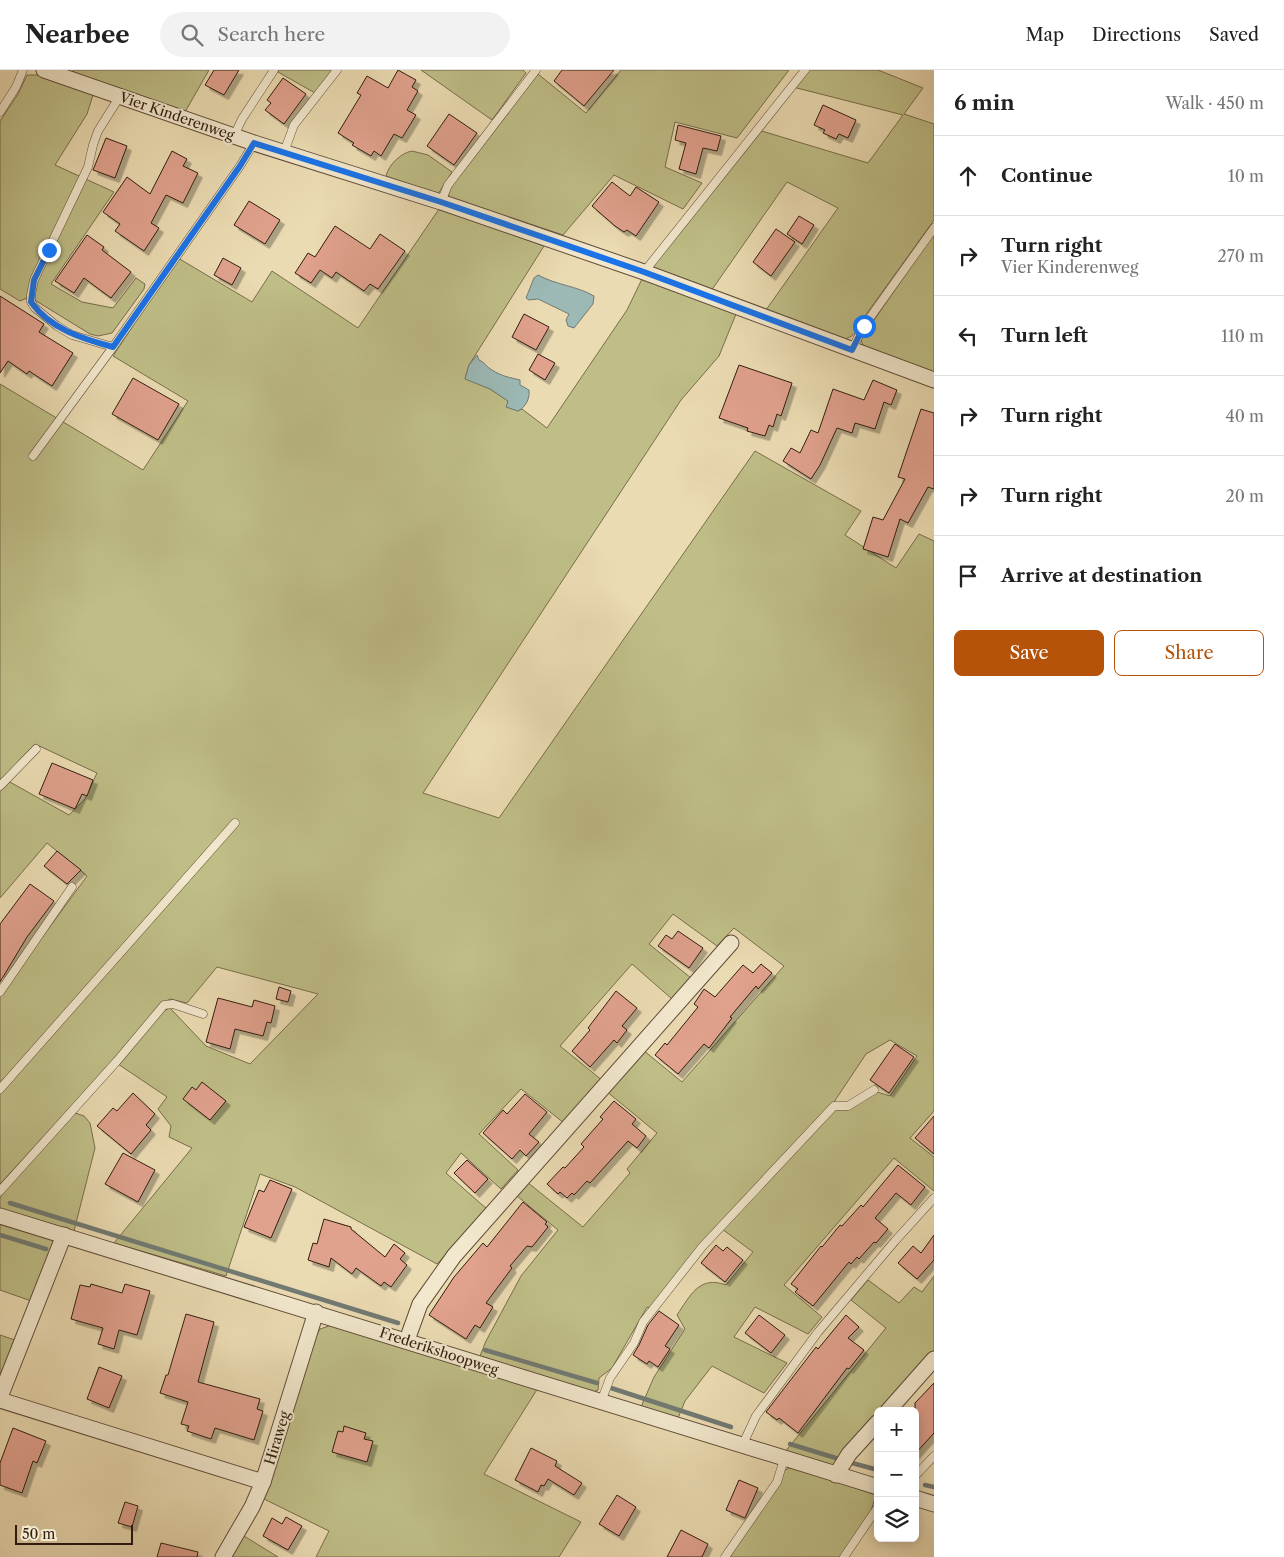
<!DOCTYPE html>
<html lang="en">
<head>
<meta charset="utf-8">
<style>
  :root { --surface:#fff; --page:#f2f2f2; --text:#222; --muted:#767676; --line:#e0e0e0; --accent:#b45309 }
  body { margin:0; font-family:"Libre Caslon Text",serif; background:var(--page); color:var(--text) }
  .controls { position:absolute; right:15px; bottom:15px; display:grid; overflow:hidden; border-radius:8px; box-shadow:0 2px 12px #0003 }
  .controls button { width:45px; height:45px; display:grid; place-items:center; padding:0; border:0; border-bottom:1px solid var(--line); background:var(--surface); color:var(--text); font:25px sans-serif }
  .scale { position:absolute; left:15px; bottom:12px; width:118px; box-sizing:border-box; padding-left:5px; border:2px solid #311c0f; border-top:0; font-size:14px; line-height:18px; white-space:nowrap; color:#311c0f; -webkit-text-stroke:4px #f2e8cd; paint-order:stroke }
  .stop { position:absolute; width:15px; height:15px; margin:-11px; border:4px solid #1a73e8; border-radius:50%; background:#fff }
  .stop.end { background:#1a73e8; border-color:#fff; box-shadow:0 1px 5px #0008 }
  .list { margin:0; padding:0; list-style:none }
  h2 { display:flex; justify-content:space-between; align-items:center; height:65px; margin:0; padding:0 20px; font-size:21px }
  h2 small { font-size:16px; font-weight:400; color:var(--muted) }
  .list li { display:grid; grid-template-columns:32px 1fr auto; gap:15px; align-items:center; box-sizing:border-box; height:80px; padding:0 20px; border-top:1px solid var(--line) }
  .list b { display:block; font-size:19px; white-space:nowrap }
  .list p { margin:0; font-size:16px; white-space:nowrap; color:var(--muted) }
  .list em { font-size:16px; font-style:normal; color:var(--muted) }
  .actions { display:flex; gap:10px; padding:15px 20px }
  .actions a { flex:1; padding:11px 0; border:1px solid var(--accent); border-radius:8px; text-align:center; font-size:18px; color:var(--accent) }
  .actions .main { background:var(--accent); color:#fff }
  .icon { flex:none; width:28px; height:28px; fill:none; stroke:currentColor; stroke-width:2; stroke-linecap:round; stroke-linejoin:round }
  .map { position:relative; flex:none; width:934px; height:1487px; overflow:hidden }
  header { display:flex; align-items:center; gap:30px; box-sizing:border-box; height:70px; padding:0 25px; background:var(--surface); border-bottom:1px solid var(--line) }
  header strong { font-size:24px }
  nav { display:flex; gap:28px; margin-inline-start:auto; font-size:18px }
  .search { width:350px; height:45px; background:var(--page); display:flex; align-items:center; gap:12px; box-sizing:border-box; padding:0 18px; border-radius:28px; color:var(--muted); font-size:19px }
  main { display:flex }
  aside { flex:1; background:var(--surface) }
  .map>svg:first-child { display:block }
  .green { fill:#bfbe87; stroke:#786d4b }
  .water { fill:#9cb9b6; stroke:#717a73 }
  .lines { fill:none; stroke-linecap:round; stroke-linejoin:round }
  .stream { stroke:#717a73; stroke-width:4.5 }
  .building { fill:#e0a18d; stroke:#311c0f; filter:url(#shadow) }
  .service-casing { stroke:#604c38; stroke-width:9 }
  .minor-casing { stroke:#604c38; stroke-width:17 }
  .service { stroke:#f2e8cd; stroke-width:8 }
  .minor { stroke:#f2e8cd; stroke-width:15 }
  .route { stroke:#1a73e8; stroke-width:6 }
  .labels { text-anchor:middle; stroke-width:4; stroke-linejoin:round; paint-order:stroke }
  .street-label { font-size:14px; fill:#311c0f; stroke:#f2e8cd }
</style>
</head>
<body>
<header>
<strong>Nearbee</strong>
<div class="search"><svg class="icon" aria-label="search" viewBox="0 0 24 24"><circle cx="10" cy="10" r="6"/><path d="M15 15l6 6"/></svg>Search here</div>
<nav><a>Map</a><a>Directions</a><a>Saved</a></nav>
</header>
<main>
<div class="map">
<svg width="934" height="1487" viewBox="0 0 934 1487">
  <defs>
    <filter id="shadow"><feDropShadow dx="4.5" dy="4.5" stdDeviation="0" flood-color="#0004"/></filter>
  </defs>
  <rect width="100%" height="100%" fill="#ebdbb2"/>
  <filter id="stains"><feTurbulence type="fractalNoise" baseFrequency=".004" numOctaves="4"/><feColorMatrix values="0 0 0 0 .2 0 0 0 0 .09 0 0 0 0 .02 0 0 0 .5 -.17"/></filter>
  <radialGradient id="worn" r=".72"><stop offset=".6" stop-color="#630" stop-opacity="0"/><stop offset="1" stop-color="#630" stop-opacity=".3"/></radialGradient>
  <g class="green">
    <polygon points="73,0 209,0 185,42 74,4"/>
    <polygon points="279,0 333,0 315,23 278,2"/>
    <polygon points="421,0 523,0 526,3 492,50"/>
    <polygon points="621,0 789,0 737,68 675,52 665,97 702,113 683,139 614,105 563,165 448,127 451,117 462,103 538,4 586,43"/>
    <path d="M801,0H878L923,18L904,44L934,54V150L862,250C858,260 855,266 845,269L766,240L838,138L787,112L711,221L653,199L650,194L755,59L868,93L903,45L789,16Z"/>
    <polygon points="27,5 38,5 93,25 87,44 55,95 114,122 51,214 82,232 113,238 136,208 145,214 144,219 112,263 98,266 90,264 33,229 27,228 20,231 0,219 0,51 18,24"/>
    <path d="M412,81L428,85L452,102L438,124L386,106C389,94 401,83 412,81Z"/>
    <path d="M439,139L544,176L469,295L465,308L490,319L508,331L507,337L518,341L522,339L547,358L627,240L642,209L736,244L719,286L681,330L423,723L499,748L755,381L861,441L845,465L896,498L919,464L934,471V1041L910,1068L934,1087V1121L894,1088L784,1215L822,1247L808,1264L755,1237L734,1267L787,1293L764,1323L712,1296L685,1331L678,1348L641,1337L654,1307L685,1259L677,1245C690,1226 699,1205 726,1215L753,1182L722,1159L835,1038H849L877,1022L890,1026L917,986L890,970L866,984L832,1035L651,1238L647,1237L612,1298L599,1308L598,1320L593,1322L480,1286L486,1271L521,1206L558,1160L516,1125L527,1112L583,1157L630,1103L627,1099L657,1063L606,1021L643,980L682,1012L784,896L734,858L717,876L673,844L649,874L691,908L672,929L632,894L560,976L603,1011L564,1053L521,1019L479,1064L518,1100L501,1119L461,1083L446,1103L488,1140L437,1194L295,1117L260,1104L226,1206L114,1173L192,1078L169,1067L171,1056L158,1039L167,1027L118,994L163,941L170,938L206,976L250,994L318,924L217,897L187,933L170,929L160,934L115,989L0,1114V925L87,806L47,773L0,828V720L8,711L69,745L85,729L97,703L35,674L0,711V314L143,400L188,331L113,286L178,188L252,232L272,201L358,258Z"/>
    <polygon points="934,164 934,303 864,277 861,271 865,263"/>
    <polygon points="75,1043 84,1046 90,1053 95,1078 74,1161 0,1138 0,1129 3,1122"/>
    <polygon points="0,1152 52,1169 54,1176 34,1232 0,1220"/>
    <polygon points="934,1206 934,1284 884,1341 878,1341 878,1348 835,1397 784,1383 886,1258 851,1230 868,1210 899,1233 914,1217 922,1222"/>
    <polygon points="332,1255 538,1318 484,1404 581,1452 559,1487 316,1487 329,1461 264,1429 317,1264 320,1259"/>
    <polygon points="0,1265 18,1271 0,1317"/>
    <polygon points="789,1398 795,1398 876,1425 871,1441 840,1487 729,1487 781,1409 784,1401"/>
    <polygon points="244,1466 278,1487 231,1487"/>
  </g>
  <g class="water">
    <path d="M538,205C556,215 577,216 594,226L593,234L574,258L568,256L566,250L569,244L538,229L529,230L526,228L534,208Z"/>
    <path d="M477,285L479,290C485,292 486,297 492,300C501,306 511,308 520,310V315L529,320C530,328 526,337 518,341L506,337L508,331L490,319L465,309L469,295Z"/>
  </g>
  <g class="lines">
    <g class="stream">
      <polyline points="10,1133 398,1253"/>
      <polyline points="0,1165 46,1179"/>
      <polyline points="485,1280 597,1313"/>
      <polyline points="611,1318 731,1357"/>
      <polyline points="790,1374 839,1389"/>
      <polyline points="852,1393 878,1400"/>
      <polyline points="925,1415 934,1417"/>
    </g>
  </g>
  <g class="building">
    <polygon points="214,0 239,0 224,25 205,15"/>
    <polygon points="398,0 416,10 412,17 418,21 407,40 416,45 402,68 394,64 381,86 374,81 371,86 352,75 354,73 338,63 361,25 357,23 367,6 388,18"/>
    <polygon points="562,0 614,0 584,36 554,11"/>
    <polygon points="283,8 306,24 284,54 265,40 271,33 267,30"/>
    <polygon points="823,35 856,50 848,68 839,64 836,69 823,63 825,60 814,55"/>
    <polygon points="449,44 477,63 454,95 427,76"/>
    <polygon points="678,55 721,66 717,81 703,78 696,104 679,99 686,73 675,70"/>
    <polygon points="106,68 127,76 115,108 93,100"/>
    <polygon points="172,81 187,89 183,96 198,103 183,133 166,125 151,153 159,158 144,181 115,161 120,154 103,142 127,107 150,124"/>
    <polygon points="612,112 630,126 636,117 659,132 636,166 627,160 624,162 615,156 592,136"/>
    <polygon points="249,131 280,150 265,174 234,155"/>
    <polygon points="799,146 814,155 802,174 787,164"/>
    <polygon points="335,156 370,179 380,164 405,181 378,219 370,214 364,221 336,202 332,208 320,200 311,213 295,203 308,183 315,187"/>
    <polygon points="776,159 795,172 771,206 753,192"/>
    <polygon points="87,165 104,177 102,180 131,202 111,228 84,208 74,223 55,211"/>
    <polygon points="223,188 241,198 232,215 214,205"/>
    <polygon points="0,226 44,254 39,262 73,283 52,316 29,301 27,304 8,291 0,303"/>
    <polygon points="524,244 549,257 536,280 512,267"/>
    <polygon points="538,284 555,293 545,310 529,300"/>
    <polygon points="739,295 792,313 781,346 777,344 773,357 769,355 765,366 747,361 748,358 719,348"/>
    <polygon points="133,308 179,334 158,370 112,344"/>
    <polygon points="873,310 897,320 891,335 884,332 875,359 855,353 852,363 837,358 820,395 811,409 783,391 791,378 800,383 811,360 818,363 833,319 864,330"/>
    <polygon points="921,339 934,343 934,419 928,417 908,453 900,449 888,487 863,479 873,447 883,450 905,409 898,407"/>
    <polygon points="52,693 93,710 87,726 82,724 75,739 39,724"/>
    <polygon points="57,781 81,800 67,814 44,796"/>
    <polygon points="30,814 54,831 27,867 0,912 0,854"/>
    <polygon points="678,861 703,878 689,898 658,876 666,865 672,869"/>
    <polygon points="761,894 772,903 758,919 756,916 730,947 732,948 709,978 704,974 678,1004 655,985 665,973 667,975 698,937 694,934 704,919 715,927 743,895 753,903"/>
    <polygon points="279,917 291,921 288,932 276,929"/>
    <polygon points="616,921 637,938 622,956 627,960 617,973 614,970 590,997 572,981 590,960 588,958"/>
    <polygon points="218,928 252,937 254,930 275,936 271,953 267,952 263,966 235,959 230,979 206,972"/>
    <polygon points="895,974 914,987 889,1023 870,1010"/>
    <polygon points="202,1012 226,1031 210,1050 183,1029 192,1017 196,1020"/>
    <polygon points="133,1023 155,1044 146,1055 151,1060 131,1084 97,1056 113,1038 117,1041"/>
    <polygon points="525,1024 547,1042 529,1064 539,1072 526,1086 520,1080 512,1089 483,1063 503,1040 507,1044"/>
    <polygon points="614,1031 636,1049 632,1054 646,1066 637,1078 628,1071 590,1113 587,1111 574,1125 572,1123 567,1128 560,1122 558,1124 547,1114 563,1097 565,1098 584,1077 581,1074 603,1049 600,1047"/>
    <polygon points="934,1046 934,1084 915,1068"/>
    <polygon points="123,1083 155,1100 138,1132 105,1114"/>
    <polygon points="467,1090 488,1109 475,1123 454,1103"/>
    <polygon points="898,1095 925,1117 911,1135 896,1123 875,1148 888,1159 876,1173 874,1172 859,1189 857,1187 851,1194 849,1192 813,1236 795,1222 798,1219 791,1214 821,1176 822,1177 840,1155 842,1156 861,1135 863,1137"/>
    <polygon points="270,1110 292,1119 271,1168 244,1157 259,1120 264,1122"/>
    <polygon points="523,1132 547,1152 545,1154 548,1157 532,1177 527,1176 510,1196 512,1198 486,1233 493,1237 480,1258 475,1255 466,1269 429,1245 454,1207 483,1173 487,1177"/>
    <polygon points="324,1149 351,1157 351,1159 385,1187 394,1174 405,1183 400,1189 407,1195 391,1217 384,1212 381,1216 356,1198 352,1204 331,1188 329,1197 308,1190 313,1173 317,1174"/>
    <polygon points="934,1165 934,1190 917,1209 898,1193 913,1176 921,1183"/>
    <polygon points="716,1175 723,1181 727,1177 743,1190 725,1212 701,1193"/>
    <polygon points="91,1214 122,1223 125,1214 150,1221 137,1265 119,1260 114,1279 98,1274 103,1258 71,1249 80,1215 90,1217"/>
    <polygon points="659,1241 679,1255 665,1276 670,1279 658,1297 649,1291 647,1294 633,1285 639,1275 648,1255"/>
    <polygon points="186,1244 214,1252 198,1312 260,1329 257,1339 263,1341 254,1370 215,1358 211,1369 187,1361 189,1356 181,1354 188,1332 160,1323 166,1305 168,1305"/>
    <polygon points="759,1245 785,1265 771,1283 745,1263"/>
    <polygon points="846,1245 859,1257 848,1268 864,1280 849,1299 847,1298 798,1363 779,1348 777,1350 766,1342 816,1277 818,1279"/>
    <polygon points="99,1297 122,1306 109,1338 87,1329"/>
    <polygon points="934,1313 934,1363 915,1384 915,1333"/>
    <polygon points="344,1356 366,1363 364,1369 373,1371 367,1392 332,1382 338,1361 343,1362"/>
    <polygon points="13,1358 46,1371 37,1393 33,1391 22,1423 0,1415 0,1393"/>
    <polygon points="531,1378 557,1391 555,1396 582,1413 574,1425 548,1409 544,1416 541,1415 538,1422 515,1410"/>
    <polygon points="739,1410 758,1418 745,1448 726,1440"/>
    <polygon points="617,1425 636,1437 619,1466 599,1454"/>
    <polygon points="125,1432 138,1436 132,1457 118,1453"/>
    <polygon points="286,1447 302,1456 288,1480 263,1466 272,1448 282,1454"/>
    <polygon points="681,1460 708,1474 702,1487 667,1487"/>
    <polygon points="161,1473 198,1482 197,1487 157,1487"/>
  </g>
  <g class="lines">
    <g class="service-casing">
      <g id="service">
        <polyline points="120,26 98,61 93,75 88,97 34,210 31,225 31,232 35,238 57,256 72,265 113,277 240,96 254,73"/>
        <polyline points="0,42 16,17 23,0"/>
        <polyline points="234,66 242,49 274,0"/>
        <polyline points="284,82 294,55 337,0"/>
        <polyline points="441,132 448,115 536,0"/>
        <polyline points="644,202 805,0"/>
        <polyline points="852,279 864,256 934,158"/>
        <polyline points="33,386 113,277"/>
        <polyline points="0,716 36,679"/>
        <polyline points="0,922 72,817"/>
        <polyline points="0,1019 235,753"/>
        <polyline points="0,1121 117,991 164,935 173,934 203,944"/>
        <polyline points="601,1332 610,1308 634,1273 643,1252 702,1177 834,1036 848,1036 874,1020"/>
        <polyline points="742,1376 756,1346 818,1262 895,1171 934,1128"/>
        <polyline points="915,1406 934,1386"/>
        <polyline points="725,1487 777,1412 784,1389"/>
        <polyline points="844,1487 878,1437"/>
      </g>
    </g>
    <g class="minor-casing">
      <g id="minor">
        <polyline points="44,0 254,73 441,132 644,202 934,310"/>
        <polyline points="0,1146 878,1417"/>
        <polyline points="407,1270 420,1234 454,1186 731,873"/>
        <polyline points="0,1327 64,1165"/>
        <polyline points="0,1330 263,1412"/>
        <polyline points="888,1341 934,1289"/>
        <polyline points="836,1405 849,1384 878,1352"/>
        <polyline points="915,1428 934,1434"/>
        <polyline points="223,1487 252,1437 263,1412 316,1242"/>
      </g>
    </g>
    <use href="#service" class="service"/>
    <use href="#minor" class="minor"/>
  </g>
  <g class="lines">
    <path class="route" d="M49,180L34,210L31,232C50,259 83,269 113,277L240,96L254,73L441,132L644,202L852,280L864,256"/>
  </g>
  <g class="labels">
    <g class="street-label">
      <text transform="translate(177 46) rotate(19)" y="5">Vier Kinderenweg</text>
      <text transform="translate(439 1281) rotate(18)" y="5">Frederikshoopweg</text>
      <text transform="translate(277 1368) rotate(-73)" y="5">Hiraweg</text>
    </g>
  </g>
  <rect width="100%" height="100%" filter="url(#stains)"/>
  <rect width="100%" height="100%" fill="url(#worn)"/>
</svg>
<div class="controls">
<button>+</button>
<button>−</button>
<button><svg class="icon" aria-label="layers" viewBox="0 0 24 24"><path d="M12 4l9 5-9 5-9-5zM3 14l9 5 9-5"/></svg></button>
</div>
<div class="scale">50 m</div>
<div class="stop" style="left:864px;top:256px"></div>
<div class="stop end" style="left:49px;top:180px"></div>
</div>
<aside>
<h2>6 min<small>Walk · 450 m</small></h2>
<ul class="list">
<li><svg class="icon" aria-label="ahead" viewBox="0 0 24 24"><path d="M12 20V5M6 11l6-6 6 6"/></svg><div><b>Continue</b></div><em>10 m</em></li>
<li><svg class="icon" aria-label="right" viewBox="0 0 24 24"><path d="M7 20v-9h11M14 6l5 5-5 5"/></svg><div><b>Turn right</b><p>Vier Kinderenweg</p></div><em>270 m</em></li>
<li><svg class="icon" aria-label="left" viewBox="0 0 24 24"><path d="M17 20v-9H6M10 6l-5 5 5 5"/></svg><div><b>Turn left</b></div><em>110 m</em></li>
<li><svg class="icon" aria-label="right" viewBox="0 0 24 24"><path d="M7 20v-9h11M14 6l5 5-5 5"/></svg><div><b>Turn right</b></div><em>40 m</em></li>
<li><svg class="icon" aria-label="right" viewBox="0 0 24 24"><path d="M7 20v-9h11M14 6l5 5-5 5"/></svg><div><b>Turn right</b></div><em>20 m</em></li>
<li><svg class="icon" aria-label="arrive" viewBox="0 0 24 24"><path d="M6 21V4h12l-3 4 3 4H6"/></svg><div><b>Arrive at destination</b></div></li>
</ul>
<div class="actions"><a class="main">Save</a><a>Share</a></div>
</aside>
</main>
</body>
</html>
